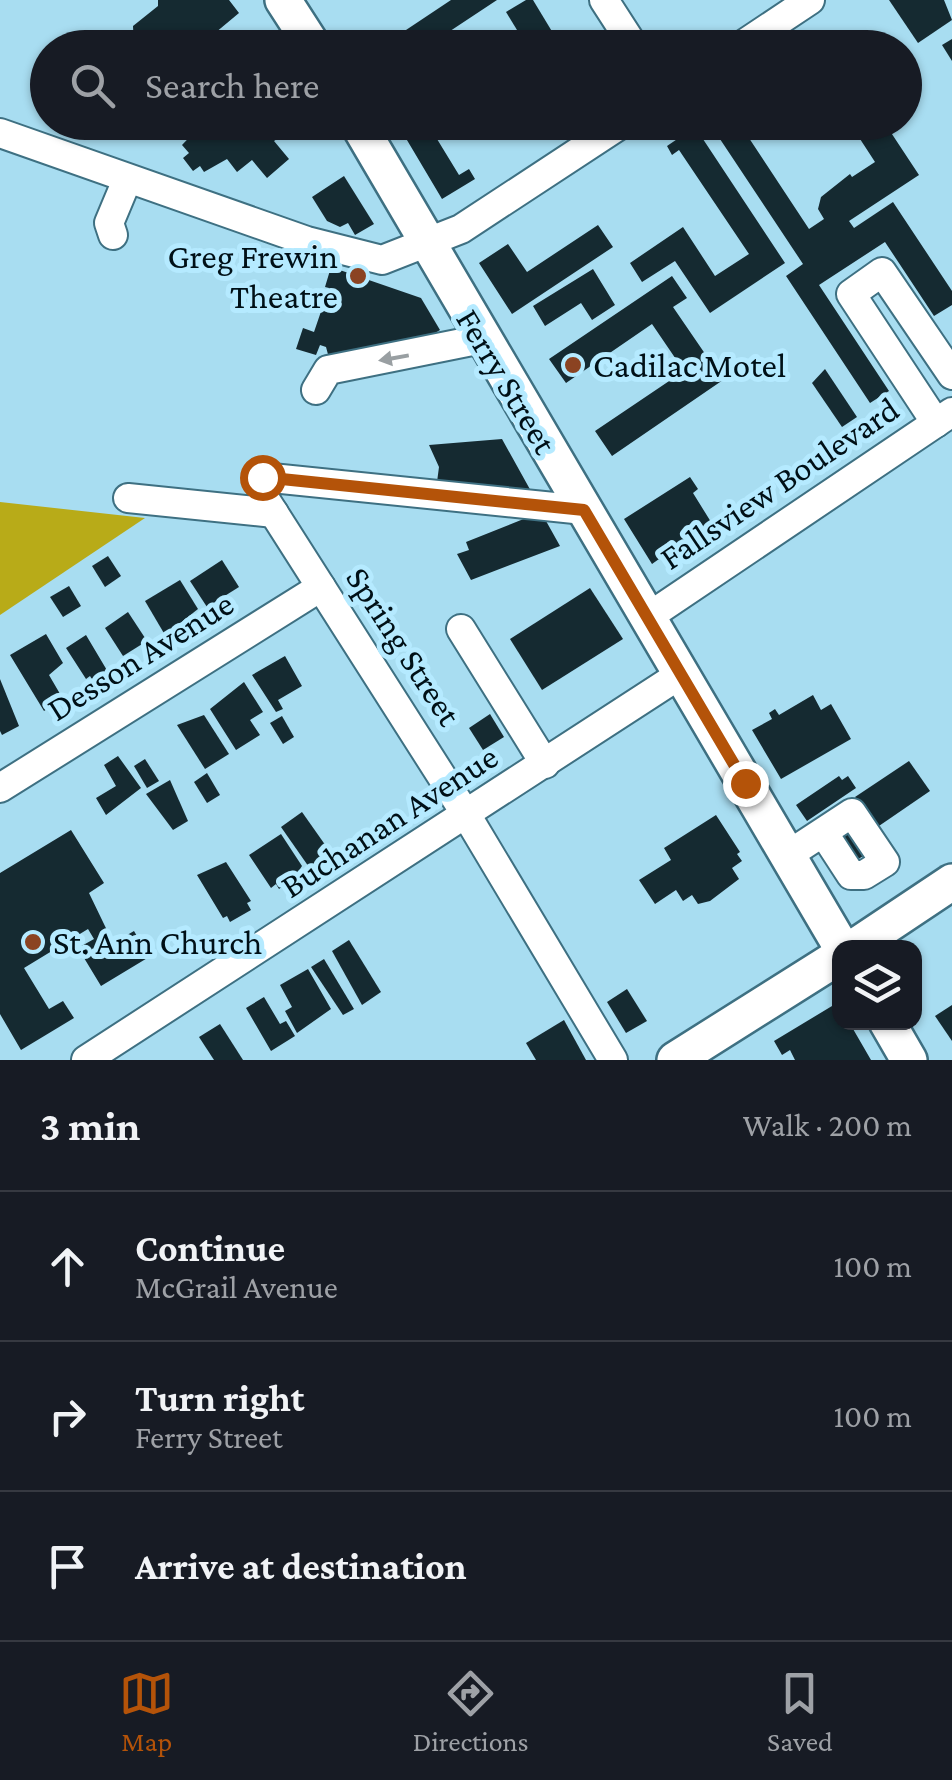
<!DOCTYPE html>
<html lang="en">
<head>
<meta charset="utf-8">
<style>
  :root { --surface:#171b24; --page:#242831; --text:#f1f3f6; --muted:#9ea1a6; --line:#363941; --accent:#b45309 }
  body { margin:0; font-family:"Crimson Pro",serif; background:var(--page); color:var(--text) }
  .controls { position:absolute; right:30px; bottom:30px; display:grid; overflow:hidden; border-radius:20px; box-shadow:0 2px 8px #0004 }
  .controls button { width:90px; height:90px; display:grid; place-items:center; padding:0; border:0; border-bottom:2px solid var(--line); background:var(--surface); color:var(--text); font:50px sans-serif }
  .stop { position:absolute; width:30px; height:30px; margin:-22px; border:8px solid #b45309; border-radius:50%; background:#fff }
  .stop.end { background:#b45309; border-color:#fff; box-shadow:0 2px 10px #0008 }
  .list { margin:0; padding:0; list-style:none }
  h2 { display:flex; justify-content:space-between; align-items:center; height:130px; margin:0; padding:0 40px; font-size:42px }
  h2 small { font-size:32px; font-weight:400; color:var(--muted) }
  .list li { display:grid; grid-template-columns:65px 1fr auto; gap:30px; align-items:center; box-sizing:border-box; height:150px; padding:0 40px; border-top:2px solid var(--line) }
  .list b { display:block; font-size:38px; white-space:nowrap }
  .list p { margin:0; font-size:32px; white-space:nowrap; color:var(--muted) }
  .list em { font-size:32px; font-style:normal; color:var(--muted) }
  .icon { flex:none; width:55px; height:55px; fill:none; stroke:currentColor; stroke-width:2; stroke-linecap:round; stroke-linejoin:round }
  .map { position:relative; flex:none; width:952px; height:1060px; overflow:hidden }
  .search { position:absolute; background:var(--surface); box-shadow:0 2px 8px #0004; left:30px; right:30px; top:30px; height:110px; display:flex; align-items:center; gap:25px; box-sizing:border-box; padding:0 35px; border-radius:55px; color:var(--muted); font-size:38px }
  .sheet { height:580px; background:var(--surface) }
  nav { display:flex; justify-content:space-around; align-items:center; box-sizing:border-box; height:140px; border-top:2px solid var(--line); background:var(--surface); font-size:28px; color:var(--muted) }
  nav a { display:grid; justify-items:center; gap:5px }
  nav .on { color:var(--accent) }
  .map>svg:first-child { display:block }
  .grass { fill:#b8ab18 }
  .building { fill:#152a31 }
  .lines { fill:none; stroke-linecap:round; stroke-linejoin:round }
  .minor-casing { stroke:#3e7082; stroke-width:32 }
  .major-casing { stroke:#3e7082; stroke-width:40 }
  .minor { stroke:#fff; stroke-width:28 }
  .major { stroke:#fff; stroke-width:35 }
  .oneway { fill:#999fa2 }
  .route { stroke:#b45309; stroke-width:12 }
  .poi-dot { fill:#8b4322; stroke:#b5eaff; stroke-width:4 }
  .labels { text-anchor:middle; stroke-width:10; stroke-linejoin:round; paint-order:stroke }
  .poi-label { font-size:35px; fill:#001017; stroke:#b5eaff; text-anchor:start }
  .street-label { font-size:35px; fill:#001017; stroke:#b5eaff }
</style>
</head>
<body>
<div class="map">
<svg width="952" height="1060" viewBox="0 0 952 1060">
  <rect width="100%" height="100%" fill="#a8ddf1"/>
  <polygon class="grass" points="0,502 145,518 0,615"/>
  <g class="building">
    <polygon points="158,0 229,0 239,13 197,48 134,48 133,26 158,6"/>
    <polygon points="451,0 497,0 432,43 436,48 379,48"/>
    <polygon points="526,0 533,0 562,48 528,48 506,12"/>
    <polygon points="889,0 944,0 952,20 918,43"/>
    <polygon points="823,30 834,48 798,48"/>
    <polygon points="605,33 614,48 582,48"/>
    <polygon points="952,39 952,61 942,45"/>
    <polygon points="112,122 134,122 121,133"/>
    <polygon points="204,122 301,122 274,141 289,159 267,178 252,160 237,172 227,159 204,172 200,166 193,171 183,158 189,153 182,145"/>
    <polygon points="414,122 464,122 437,139 459,175 469,169 475,179 442,199 401,130"/>
    <polygon points="703,122 760,122 745,132 809,229 824,219 818,209 821,197 850,174 852,177 875,162 849,122 884,122 919,175 849,221 854,228 893,202 952,291 952,305 934,316 885,242 819,285 889,391 870,403 786,276 803,264 712,127 708,130"/>
    <polygon points="695,127 785,263 710,313 675,261 642,282 630,263 683,227 715,276 749,254 679,150 672,155 667,146"/>
    <polygon points="344,176 374,224 355,235 348,223 340,227 327,221 312,197"/>
    <polygon points="598,225 613,247 512,314 479,263 508,244 527,272"/>
    <polygon points="331,267 421,298 440,330 416,345 329,358 326,347 320,345 316,355 296,349 303,328 314,332 329,288 325,287"/>
    <polygon points="593,269 615,305 592,320 581,303 545,326 533,306"/>
    <polygon points="672,276 687,298 673,307 723,380 612,456 595,431 684,371 652,324 566,383 549,359"/>
    <polygon points="825,369 857,417 842,427 812,383"/>
    <polygon points="502,439 532,493 437,482 439,467 429,445"/>
    <polygon points="690,477 698,489 693,493 711,522 652,564 624,519"/>
    <polygon points="541,512 560,546 471,580 457,554 469,550 466,542"/>
    <polygon points="108,556 121,576 105,587 92,566"/>
    <polygon points="222,560 239,587 207,607 190,581"/>
    <polygon points="180,580 198,609 165,635 145,601"/>
    <polygon points="69,586 81,606 63,617 50,597"/>
    <polygon points="590,588 623,639 542,690 510,639"/>
    <polygon points="128,612 147,641 123,656 105,628"/>
    <polygon points="46,634 63,663 49,675 63,699 44,711 10,655"/>
    <polygon points="86,635 108,672 93,681 90,676 86,679 66,648"/>
    <polygon points="285,656 302,686 278,700 283,709 276,712 252,675"/>
    <polygon points="0,679 19,726 2,735 0,731"/>
    <polygon points="244,682 263,712 250,720 260,735 236,750 210,709"/>
    <polygon points="813,695 821,710 831,704 851,739 781,779 752,730 772,719 769,713 775,709 779,715"/>
    <polygon points="490,714 504,737 483,750 469,728"/>
    <polygon points="204,715 229,754 205,769 177,725"/>
    <polygon points="282,716 294,737 283,744 270,723"/>
    <polygon points="118,756 141,788 106,815 96,798 116,786 104,765"/>
    <polygon points="145,759 159,781 147,788 134,766"/>
    <polygon points="909,761 930,791 876,828 855,797"/>
    <polygon points="207,773 220,795 207,803 194,782"/>
    <polygon points="839,776 842,780 848,776 856,788 807,821 796,805"/>
    <polygon points="170,780 188,821 173,830 146,794"/>
    <polygon points="302,812 333,856 311,870 281,827"/>
    <polygon points="716,815 740,852 737,854 742,861 732,868 739,879 710,901 698,904 692,895 683,901 676,890 655,904 639,880 671,860 664,848"/>
    <polygon points="851,821 871,851 852,863 832,833"/>
    <polygon points="71,830 104,883 89,893 117,951 127,945 122,938 134,931 149,957 101,986 78,948 94,939 88,929 24,968 49,1009 63,1001 74,1018 21,1050 0,1014 0,873"/>
    <polygon points="281,834 302,866 294,878 279,889 276,884 271,888 249,855"/>
    <polygon points="226,862 251,901 247,903 251,910 230,922 227,916 223,918 197,875"/>
    <polygon points="349,940 381,992 362,1005 332,951"/>
    <polygon points="324,959 354,1009 343,1015 311,967"/>
    <polygon points="308,969 331,1009 297,1033 285,1011 292,1007 280,985"/>
    <polygon points="627,989 647,1021 626,1033 607,1002"/>
    <polygon points="264,997 280,1024 286,1021 295,1036 271,1051 246,1008"/>
    <polygon points="837,1003 840,1022 849,1022 871,1060 795,1060 790,1050 782,1055 774,1041"/>
    <polygon points="952,1005 952,1041 935,1016"/>
    <polygon points="564,1020 586,1060 536,1060 526,1043"/>
    <polygon points="220,1024 243,1060 214,1060 199,1037"/>
  </g>
  <g class="lines">
    <g class="minor-casing">
      <g id="minor">
        <polyline points="604,0 635,48"/>
        <polyline points="738,48 810,0"/>
        <polyline points="0,133 307,241 382,260 461,229 624,122"/>
        <polyline points="113,235 109,223 127,180"/>
        <polyline points="316,390 328,370 482,339"/>
        <polyline points="936,423 851,294 882,272 952,375"/>
        <polyline points="128,498 274,513"/>
        <polyline points="584,510 262,477 263,496 467,816 613,1060"/>
        <polyline points="648,617 952,412"/>
        <polyline points="461,629 545,764"/>
        <polyline points="0,788 321,587"/>
        <polyline points="788,855 852,813 885,862 864,875 851,875 823,832"/>
        <polyline points="86,1060 681,674"/>
      </g>
    </g>
    <g class="major-casing">
      <g id="major">
        <polyline points="283,0 314,48"/>
        <polyline points="357,122 842,948"/>
        <polyline points="853,948 952,882"/>
        <polyline points="887,1022 909,1060"/>
        <polyline points="675,1060 840,956"/>
      </g>
    </g>
    <use href="#minor" class="minor"/>
    <use href="#major" class="major"/>
  </g>
  <defs><path id="oneway-solid" d="M-6-.8H1V-3.2L6.5 0L1 3.2V.8H-6Z" transform="scale(2.5)"/></defs>
  <use class="oneway" href="#oneway-solid" transform="translate(394 358) rotate(170)"/>
  <g class="lines">
    <polyline class="route" points="262,477 584,510 745,783"/>
  </g>
  <g class="poi-dot">
    <circle cx="358" cy="276" r="10"/>
    <circle cx="573" cy="365" r="10"/>
    <circle cx="33" cy="942" r="10"/>
  </g>
  <g class="labels">
    <g class="poi-label">
      <text x="338" y="268" text-anchor="end">Greg Frewin<tspan x="338" dy="40">Theatre</tspan></text>
      <text x="593" y="377">Cadilac Motel</text>
      <text x="53" y="954">St. Ann Church</text>
    </g>
    <g class="street-label">
      <text transform="translate(507 381) rotate(59)" y="12">Ferry Street</text>
      <text transform="translate(779 483) rotate(-34)" y="12">Fallsview Boulevard</text>
      <text transform="translate(404 646) rotate(57)" y="12">Spring Street</text>
      <text transform="translate(140 656) rotate(-32)" y="12">Desson Avenue</text>
      <text transform="translate(389 821) rotate(-33)" y="12">Buchanan Avenue</text>
    </g>
  </g>
</svg>
<div class="controls">
<button><svg class="icon" aria-label="layers" viewBox="0 0 24 24"><path d="M12 4l9 5-9 5-9-5zM3 14l9 5 9-5"/></svg></button>
</div>
<div class="stop" style="left:262px;top:477px"></div>
<div class="stop end" style="left:745px;top:783px"></div>
<div class="search"><svg class="icon" aria-label="search" viewBox="0 0 24 24"><circle cx="10" cy="10" r="6"/><path d="M15 15l6 6"/></svg>Search here</div>
</div>
<section class="sheet">
<h2>3 min<small>Walk · 200 m</small></h2>
<ul class="list">
<li><svg class="icon" aria-label="ahead" viewBox="0 0 24 24"><path d="M12 20V5M6 11l6-6 6 6"/></svg><div><b>Continue</b><p>McGrail Avenue</p></div><em>100 m</em></li>
<li><svg class="icon" aria-label="right" viewBox="0 0 24 24"><path d="M7 20v-9h11M14 6l5 5-5 5"/></svg><div><b>Turn right</b><p>Ferry Street</p></div><em>100 m</em></li>
<li><svg class="icon" aria-label="arrive" viewBox="0 0 24 24"><path d="M6 21V4h12l-3 4 3 4H6"/></svg><div><b>Arrive at destination</b></div></li>
</ul>
</section>
<nav>
<a class="on"><svg class="icon" aria-label="map" viewBox="0 0 24 24"><path d="M3 6l6-2 6 2 6-2v14l-6 2-6-2-6 2zM9 4v14M15 6v14"/></svg>Map</a>
<a><svg class="icon" aria-label="directions" viewBox="0 0 24 24"><path d="M12 3l9 9-9 9-9-9zM9 14v-3h6M13 9l2 2-2 2"/></svg>Directions</a>
<a><svg class="icon" aria-label="saved" viewBox="0 0 24 24"><path d="M7 4h10v16l-5-4-5 4z"/></svg>Saved</a>
</nav>
</body>
</html>
